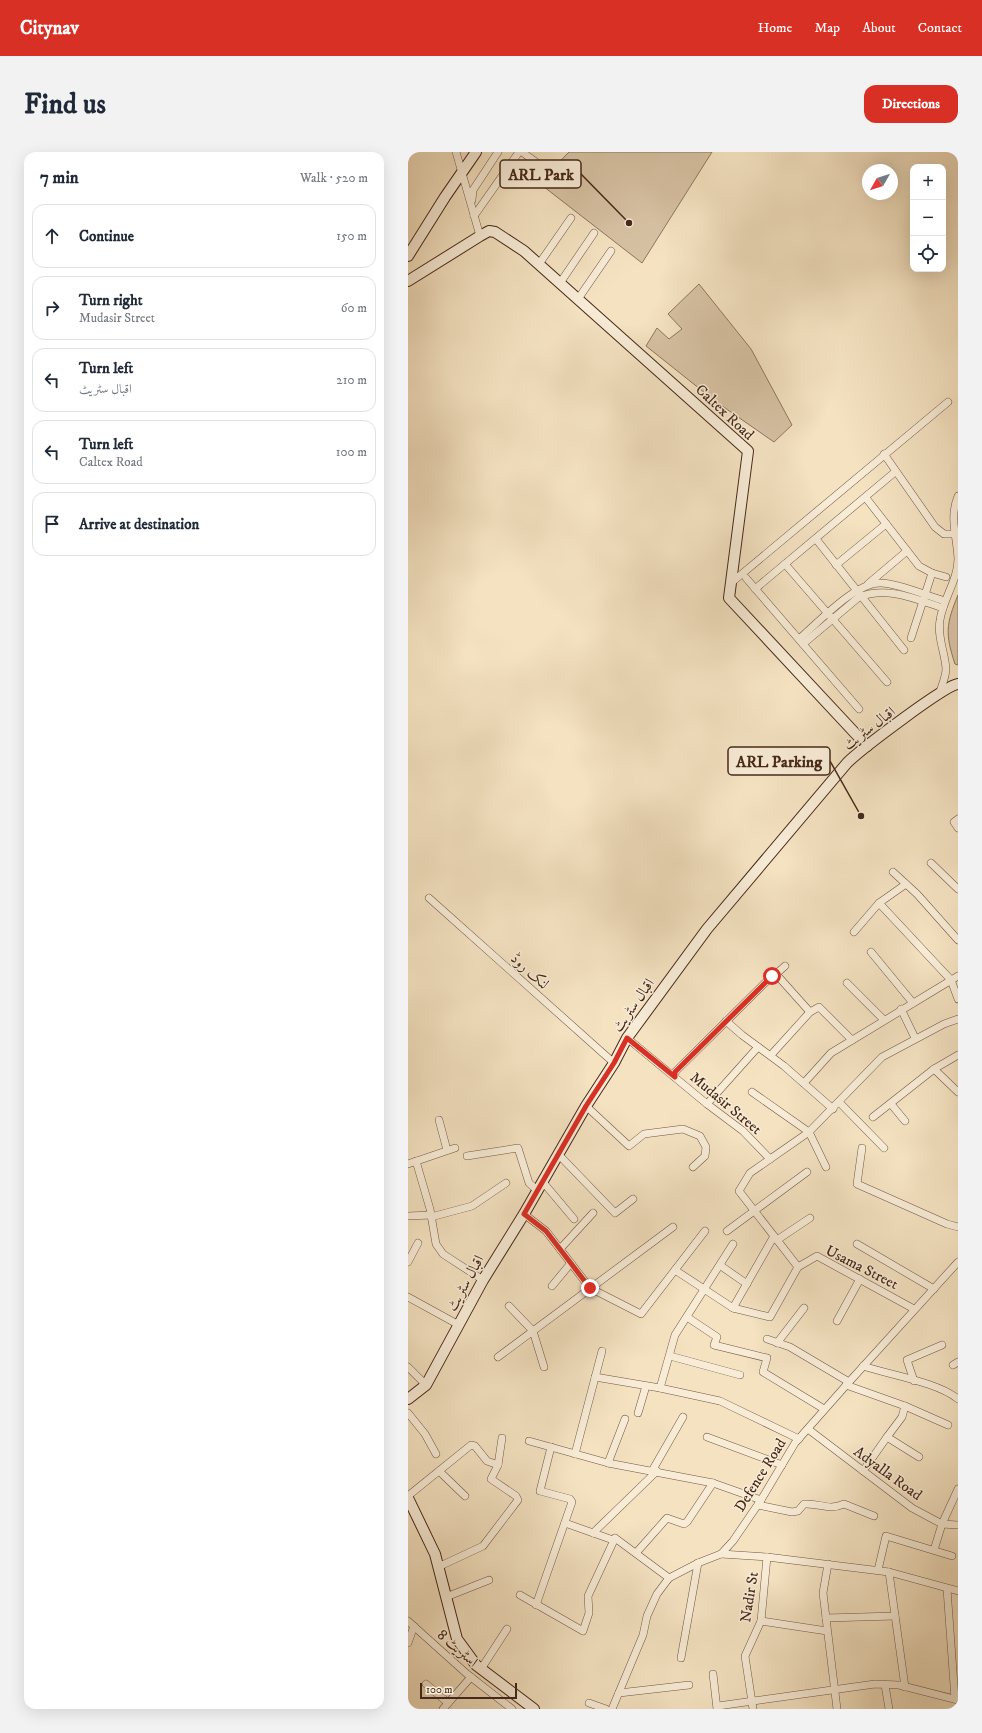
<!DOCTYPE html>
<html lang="en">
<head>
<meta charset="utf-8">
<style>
  :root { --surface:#fff; --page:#f2f2f3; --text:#1f2937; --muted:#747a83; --line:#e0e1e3; --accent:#d93025 }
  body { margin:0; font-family:"IM FELL DW Pica",Amiri,serif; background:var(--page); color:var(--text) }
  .controls { position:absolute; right:12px; top:12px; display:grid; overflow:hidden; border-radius:8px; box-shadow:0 4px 16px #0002 }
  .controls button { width:36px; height:36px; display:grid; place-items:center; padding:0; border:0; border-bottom:1px solid var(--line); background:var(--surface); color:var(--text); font:20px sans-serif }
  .compass { position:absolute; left:454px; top:12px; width:36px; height:36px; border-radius:50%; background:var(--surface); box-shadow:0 4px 16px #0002; rotate:231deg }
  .scale { position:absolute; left:12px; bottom:10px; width:97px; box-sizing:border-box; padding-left:4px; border:2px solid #472819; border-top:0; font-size:11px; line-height:14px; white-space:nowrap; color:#472819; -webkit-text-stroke:3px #f8ecd7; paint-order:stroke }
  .stop { position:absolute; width:12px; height:12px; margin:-9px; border:3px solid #d93025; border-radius:50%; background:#fff }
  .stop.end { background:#d93025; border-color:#fff; box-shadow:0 1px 4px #0008 }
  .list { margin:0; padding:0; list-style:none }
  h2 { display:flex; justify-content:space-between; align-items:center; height:52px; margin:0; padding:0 16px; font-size:17px }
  h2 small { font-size:13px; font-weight:400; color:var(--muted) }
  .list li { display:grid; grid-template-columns:26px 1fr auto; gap:12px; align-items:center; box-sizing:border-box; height:64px; margin:0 8px 8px; padding:0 8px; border:1px solid var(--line); border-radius:12px }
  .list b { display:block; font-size:15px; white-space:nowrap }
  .list p { margin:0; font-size:13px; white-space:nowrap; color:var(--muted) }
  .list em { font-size:13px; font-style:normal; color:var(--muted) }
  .icon { flex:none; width:22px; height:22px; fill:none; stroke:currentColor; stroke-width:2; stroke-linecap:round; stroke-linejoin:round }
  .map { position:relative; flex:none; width:550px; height:1557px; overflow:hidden; border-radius:12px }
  header { display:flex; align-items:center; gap:24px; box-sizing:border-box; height:56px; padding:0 20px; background:var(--accent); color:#fff }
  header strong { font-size:19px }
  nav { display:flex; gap:22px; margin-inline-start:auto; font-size:14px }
  .intro { display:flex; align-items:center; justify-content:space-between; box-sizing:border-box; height:96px; padding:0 24px }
  h1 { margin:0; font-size:28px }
  .button { padding:10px 18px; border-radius:12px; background:var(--accent); color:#fff; font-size:14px; font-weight:700 }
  main { display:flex; gap:24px; padding:0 24px }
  aside { flex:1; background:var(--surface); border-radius:12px; box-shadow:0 4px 16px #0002 }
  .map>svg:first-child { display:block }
  .green { fill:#d7c2a4; stroke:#8f755e }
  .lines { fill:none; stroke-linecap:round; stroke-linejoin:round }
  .street-casing { stroke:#725643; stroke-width:8 }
  .secondary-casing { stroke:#472819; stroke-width:12 }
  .street { stroke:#f8ecd7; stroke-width:7 }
  .secondary { stroke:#f8ecd7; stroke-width:10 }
  .route { stroke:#d93025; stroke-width:5 }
  .labels { text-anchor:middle; stroke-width:3; stroke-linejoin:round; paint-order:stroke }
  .street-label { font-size:15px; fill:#472819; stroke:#f8ecd7 }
  .leader { fill:none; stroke:#472819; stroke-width:1.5 }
  .callout-dot { fill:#472819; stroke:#f8ecd7; stroke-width:1.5 }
  .callout { fill:#f8ecd7; stroke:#472819; stroke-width:1.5 }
  .callout-label { font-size:16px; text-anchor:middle; font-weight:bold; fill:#472819 }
</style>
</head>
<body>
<header>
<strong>Citynav</strong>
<nav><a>Home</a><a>Map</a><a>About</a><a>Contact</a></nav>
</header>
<div class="intro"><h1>Find us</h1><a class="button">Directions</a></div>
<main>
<aside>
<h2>7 min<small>Walk · 520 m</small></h2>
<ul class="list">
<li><svg class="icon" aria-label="ahead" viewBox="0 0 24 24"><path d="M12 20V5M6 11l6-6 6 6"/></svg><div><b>Continue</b></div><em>150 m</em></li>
<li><svg class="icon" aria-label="right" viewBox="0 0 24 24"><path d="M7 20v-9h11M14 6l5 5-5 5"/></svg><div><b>Turn right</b><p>Mudasir Street</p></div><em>60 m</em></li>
<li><svg class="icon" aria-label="left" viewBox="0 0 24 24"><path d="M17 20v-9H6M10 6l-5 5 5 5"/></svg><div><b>Turn left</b><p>اقبال سٹریٹ</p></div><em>210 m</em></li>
<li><svg class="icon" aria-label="left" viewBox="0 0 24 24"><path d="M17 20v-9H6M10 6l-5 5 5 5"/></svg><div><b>Turn left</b><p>Caltex Road</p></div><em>100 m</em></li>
<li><svg class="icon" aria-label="arrive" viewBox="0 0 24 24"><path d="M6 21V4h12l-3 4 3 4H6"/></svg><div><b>Arrive at destination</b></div></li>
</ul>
</aside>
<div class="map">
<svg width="550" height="1557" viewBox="0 0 550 1557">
  <rect width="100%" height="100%" fill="#f4e2c1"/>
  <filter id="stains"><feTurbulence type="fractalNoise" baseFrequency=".005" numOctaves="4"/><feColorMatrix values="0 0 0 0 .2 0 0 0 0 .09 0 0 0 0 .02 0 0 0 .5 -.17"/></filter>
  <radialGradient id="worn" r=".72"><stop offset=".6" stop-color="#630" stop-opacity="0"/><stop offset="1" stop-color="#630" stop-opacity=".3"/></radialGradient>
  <g class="green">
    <polygon points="161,0 304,0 234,111 131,31"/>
    <polygon points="291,132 343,197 384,273 366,290 307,249 238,194 249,176 261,187 274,177 260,162"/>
    <path d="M550,443V513L547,512C537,482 538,472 550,443Z"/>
  </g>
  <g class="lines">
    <g class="street-casing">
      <g id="street">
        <polyline points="48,0 72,84"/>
        <polyline points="114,0 139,18"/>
        <polyline points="64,48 65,38 90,0"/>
        <polyline points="66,64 111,0"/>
        <polyline points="131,112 163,66"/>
        <polyline points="152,131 186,81"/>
        <polyline points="170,147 203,99"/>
        <polyline points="476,302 527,375 536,382 546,382"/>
        <polyline points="458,346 511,414 524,421 538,425"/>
        <polyline points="408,387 496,498"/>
        <polyline points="377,412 479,530"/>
        <polyline points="428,413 478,372"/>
        <polyline points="338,426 451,557"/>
        <polyline points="323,431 540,250"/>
        <polyline points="460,432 499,399"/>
        <polyline points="347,437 487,320"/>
        <polyline points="503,486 524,421"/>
        <path d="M391,487C410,471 447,430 473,431C489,431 520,444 537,449"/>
        <path d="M395,492L451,445C480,434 507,447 535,456"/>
        <path d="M531,543C533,535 538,525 538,517C537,500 529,485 532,468C535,447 550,428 550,407C549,384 541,366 550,344"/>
        <polyline points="550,667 546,670 550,676"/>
        <polyline points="523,711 550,737"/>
        <polyline points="485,720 509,742 550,788"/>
        <polyline points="21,746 206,911"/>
        <polyline points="471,751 543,828 550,847"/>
        <polyline points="446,780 471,751 498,732"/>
        <polyline points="463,800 505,851"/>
        <polyline points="368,822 377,814"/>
        <polyline points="439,831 476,868"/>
        <polyline points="493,857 507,886"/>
        <polyline points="318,869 334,883 376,914 425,957"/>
        <polyline points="219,886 299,952 335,979 362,1007"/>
        <polyline points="363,903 402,860 411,855 444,888"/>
        <polyline points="526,917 550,940"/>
        <polyline points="267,925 267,920 361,827 368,822 402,860"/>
        <polyline points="396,931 423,901 550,824"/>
        <polyline points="344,940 401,980 418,1015"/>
        <polyline points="431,950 476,996"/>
        <polyline points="299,952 350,895"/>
        <polyline points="483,952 497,969"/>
        <polyline points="178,954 221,994 236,982 275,977 292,984 298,995 297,1004 285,1015"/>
        <polyline points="465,965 526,917 550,903"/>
        <polyline points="31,968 39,998"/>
        <polyline points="454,996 449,1032 539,1072 550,1075"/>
        <polyline points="150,1002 207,1061 225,1047"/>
        <polyline points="59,1004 110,996 121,1031 129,1038"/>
        <polyline points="8,1009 22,1057 28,1092 35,1102 75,1128"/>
        <polyline points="0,1012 47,996"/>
        <polyline points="134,1029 166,1067"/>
        <polyline points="116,1062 138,1079 182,1136 233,1162 297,1079"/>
        <polyline points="0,1064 23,1063"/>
        <polyline points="23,1065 64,1054 98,1031"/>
        <polyline points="319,1079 399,1020"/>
        <polyline points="369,1088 402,1066"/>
        <polyline points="449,1092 526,1137"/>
        <polyline points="152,1097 185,1061"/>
        <polyline points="0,1110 10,1091"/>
        <polyline points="313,1114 339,1132"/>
        <polyline points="390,1115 331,1039 342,1021 401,980 474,905 536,872 550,867"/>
        <polyline points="267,1118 325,1156 362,1165 390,1115 409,1104 506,1157"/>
        <polyline points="144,1134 163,1111"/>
        <polyline points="0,1145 51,1173"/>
        <polyline points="101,1154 125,1179 136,1215"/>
        <polyline points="325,1156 366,1084"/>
        <polyline points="279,1165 309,1185 306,1193 359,1206 355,1220 416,1257"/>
        <polyline points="429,1169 452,1127"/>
        <polyline points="359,1187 382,1195 441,1230"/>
        <polyline points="369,1191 396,1156"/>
        <polyline points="262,1204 332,1223"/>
        <polyline points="90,1205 265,1075"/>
        <polyline points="545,1213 550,1210"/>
        <path d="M455,1214C482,1223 529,1230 550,1247"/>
        <polyline points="0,1215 18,1233"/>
        <polyline points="187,1225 252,1236 312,1249 391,1287"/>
        <polyline points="506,1229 499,1208 534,1193"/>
        <polyline points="438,1233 497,1254"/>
        <polyline points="252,1236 267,1183 325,1092"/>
        <polyline points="0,1261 17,1282 28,1302"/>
        <polyline points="230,1261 238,1234"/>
        <polyline points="400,1277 504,1356 534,1372 550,1373"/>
        <polyline points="299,1285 374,1313"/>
        <polyline points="479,1285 494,1265 497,1254 540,1273"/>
        <polyline points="121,1289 200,1311 305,1331 353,1348"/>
        <polyline points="167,1302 194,1199"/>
        <polyline points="200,1311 217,1267"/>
        <polyline points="31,1319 57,1344"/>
        <polyline points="244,1319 275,1265"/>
        <polyline points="455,1319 479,1285 511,1305"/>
        <polyline points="0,1344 63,1293 67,1294 79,1309 90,1313 94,1286"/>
        <path d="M350,1353L384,1360L390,1359L396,1352C413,1351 420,1359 436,1352L466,1364"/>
        <polyline points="157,1371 205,1388"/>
        <polyline points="185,1381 249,1319"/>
        <polyline points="526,1398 534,1372 550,1337"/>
        <polyline points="228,1401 259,1366 276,1372 279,1370 305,1331"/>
        <polyline points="313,1402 359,1405 481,1420 550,1439"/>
        <polyline points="420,1412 415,1441 429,1557"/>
        <polyline points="30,1415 75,1394 110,1348 108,1344 83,1327 90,1313"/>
        <polyline points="470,1418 478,1384 544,1404"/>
        <polyline points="481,1420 497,1535"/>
        <polyline points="539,1437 547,1547"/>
        <polyline points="112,1443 175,1479 181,1461 180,1444 207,1386 261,1426"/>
        <polyline points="38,1445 81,1428"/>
        <polyline points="128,1453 164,1350 162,1347 132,1339 143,1295"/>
        <polyline points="418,1466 487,1464"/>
        <polyline points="0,1469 59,1522 104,1557"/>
        <polyline points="353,1469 419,1479"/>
        <polyline points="0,1491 6,1474"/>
        <polyline points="273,1506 290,1411"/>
        <polyline points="73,1517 99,1477"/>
        <polyline points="305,1522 309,1557"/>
        <polyline points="18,1532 40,1551"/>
        <polyline points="477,1533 481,1557"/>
        <polyline points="211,1541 281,1533"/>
        <polyline points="181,1551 198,1557"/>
        <polyline points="310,1554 467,1532 491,1533 550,1548"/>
        <polyline points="35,1557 63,1525"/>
        <polyline points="204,1557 235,1483 239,1464 249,1442 261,1426 290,1411 313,1402 325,1389 353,1348 387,1291 441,1230 550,1110"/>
        <polyline points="345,1557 337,1504 353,1469 359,1405"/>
      </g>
    </g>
    <g class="secondary-casing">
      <g id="secondary">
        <polyline points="0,104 37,45 68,0"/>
        <polyline points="0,129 72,84 81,79 87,80 116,99 340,299 321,446 459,594"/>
        <path d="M0,1247L18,1233L75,1128L116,1062L178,954L206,911L219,886L299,777L439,611C452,598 536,534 550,532"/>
        <polyline points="0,1346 27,1402 49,1487 68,1513 126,1557"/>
      </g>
    </g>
    <use href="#street" class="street"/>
    <use href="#secondary" class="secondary"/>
  </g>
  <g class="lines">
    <polyline class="route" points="182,1136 138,1079 116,1062 178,954 206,911 219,886 267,925 267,920 364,824"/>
  </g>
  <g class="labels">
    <g class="street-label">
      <text transform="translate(317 260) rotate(43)" y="5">Caltex Road</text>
      <text transform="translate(461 576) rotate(-37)" y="5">اقبال سٹریٹ</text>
      <text transform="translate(122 819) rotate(42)" y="5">لنک روڈ</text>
      <text transform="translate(225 853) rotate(-55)" y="5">اقبال سٹریٹ</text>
      <text transform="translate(318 951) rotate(40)" y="5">Mudasir Street</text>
      <text transform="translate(454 1115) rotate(27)" y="5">Usama Street</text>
      <text transform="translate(57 1131) rotate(-61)" y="5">اقبال سٹریٹ</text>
      <text transform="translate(480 1321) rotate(36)" y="5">Adyalla Road</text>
      <text transform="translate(352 1323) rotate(-58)" y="5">Defence Road</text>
      <text transform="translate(341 1445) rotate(-81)" y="5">Nadir St</text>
      <text transform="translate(50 1496) rotate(41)" y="5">اسٹریٹ 8</text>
    </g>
  </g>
  <path class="leader" d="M221 71L173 22M453 664L422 609"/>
  <g class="callout-dot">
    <circle cx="221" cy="71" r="4"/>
    <circle cx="453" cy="664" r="4"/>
  </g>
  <g class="callout">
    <rect x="92" y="8" width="81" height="28" rx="4"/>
    <rect x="320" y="595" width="102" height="28" rx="4"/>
  </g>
  <g class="callout-label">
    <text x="133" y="28">ARL Park</text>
    <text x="371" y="615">ARL Parking</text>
  </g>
  <rect width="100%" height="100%" filter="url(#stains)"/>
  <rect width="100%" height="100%" fill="url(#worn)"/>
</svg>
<div class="controls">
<button>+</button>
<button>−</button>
<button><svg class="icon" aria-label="locate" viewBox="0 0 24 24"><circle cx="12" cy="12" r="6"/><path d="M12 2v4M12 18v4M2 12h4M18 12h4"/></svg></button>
</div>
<svg class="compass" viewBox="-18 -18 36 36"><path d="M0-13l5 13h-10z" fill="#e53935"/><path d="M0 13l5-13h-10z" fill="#747a83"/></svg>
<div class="scale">100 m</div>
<div class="stop" style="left:364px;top:824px"></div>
<div class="stop end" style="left:182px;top:1136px"></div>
</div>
</main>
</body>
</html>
